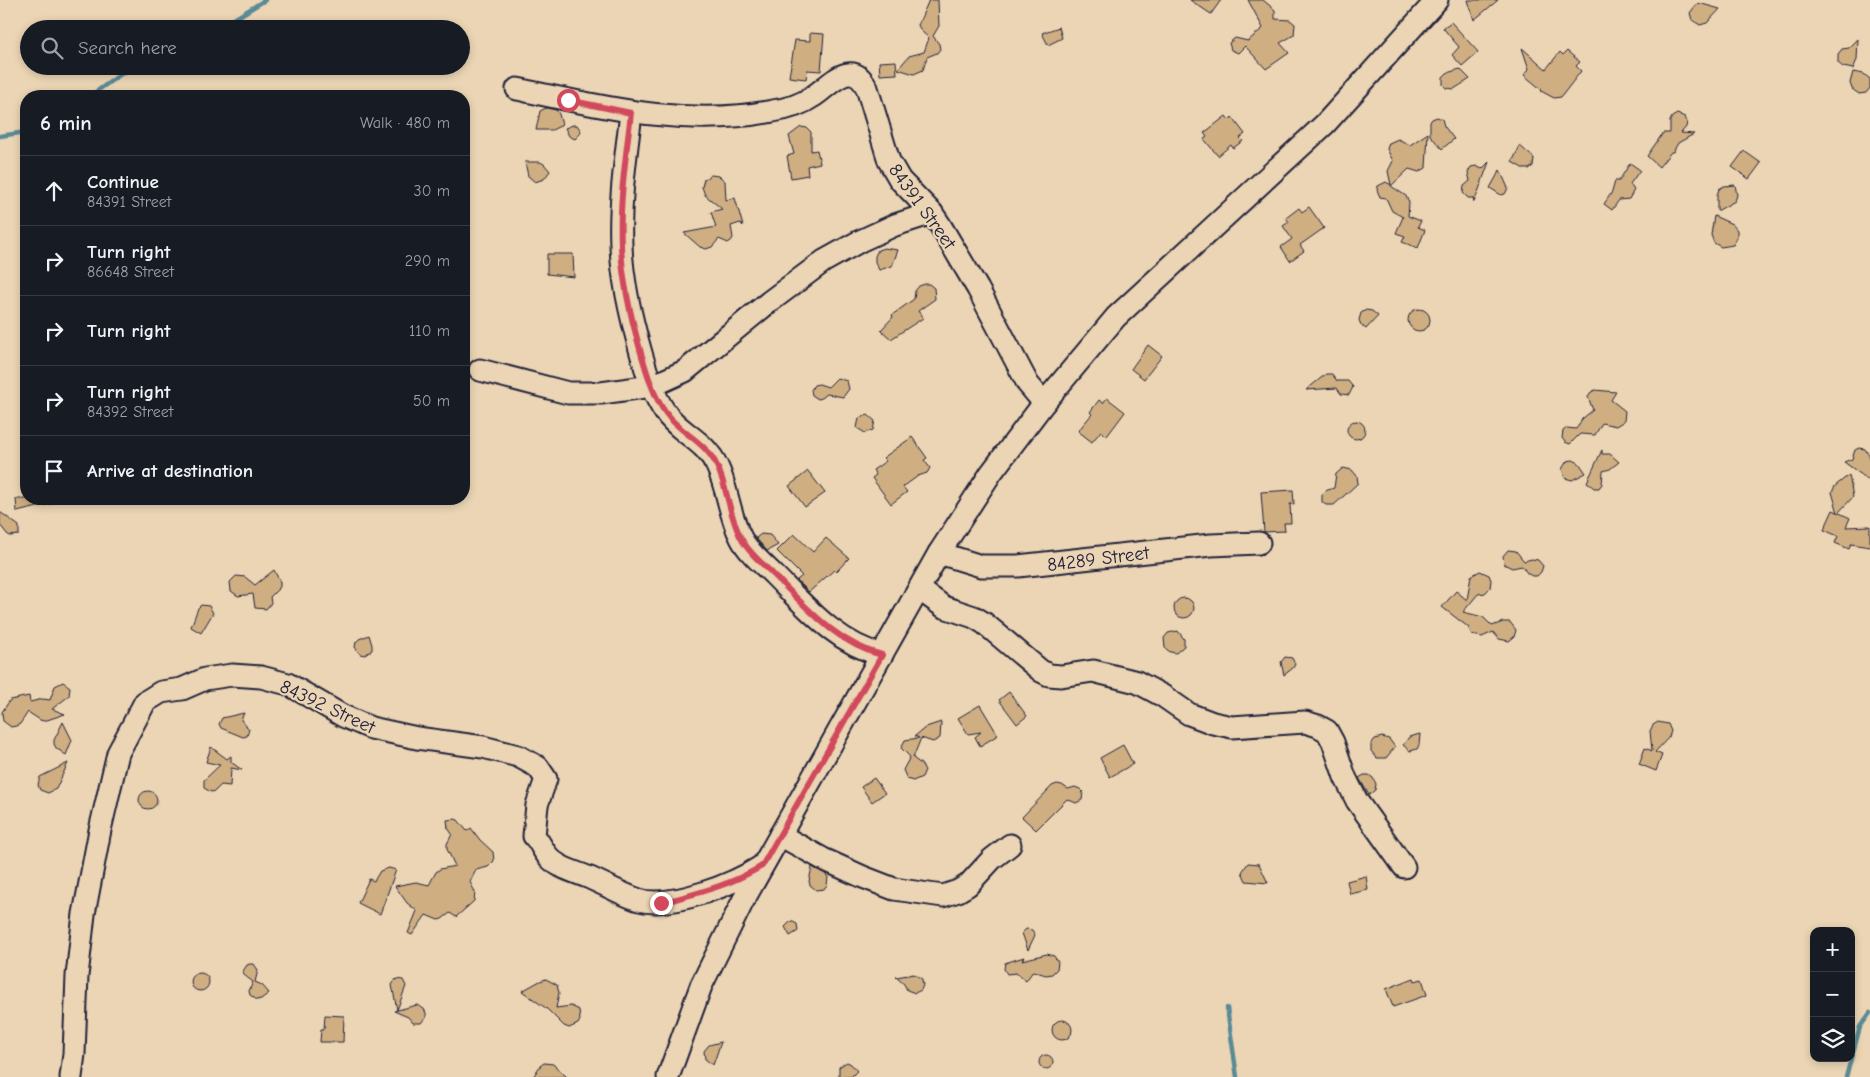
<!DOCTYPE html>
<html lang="en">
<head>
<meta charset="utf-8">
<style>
  :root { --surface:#171b24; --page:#20242c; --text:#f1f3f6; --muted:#9ea1a6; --line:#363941 }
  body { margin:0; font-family:"Comic Neue",sans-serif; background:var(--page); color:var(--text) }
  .controls { position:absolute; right:15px; bottom:15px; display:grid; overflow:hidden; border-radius:10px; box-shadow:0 2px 8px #0003 }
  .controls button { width:45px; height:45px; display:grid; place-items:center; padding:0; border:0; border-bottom:1px solid var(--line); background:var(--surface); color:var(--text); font:25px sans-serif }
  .stop { position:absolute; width:15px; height:15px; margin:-11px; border:4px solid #d1495b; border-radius:50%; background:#fff }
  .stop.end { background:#d1495b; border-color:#fff; box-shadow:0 1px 5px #0008 }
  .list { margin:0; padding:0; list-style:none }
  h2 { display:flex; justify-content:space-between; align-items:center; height:65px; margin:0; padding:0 20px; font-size:21px }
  h2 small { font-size:16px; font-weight:400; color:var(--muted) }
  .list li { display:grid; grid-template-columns:32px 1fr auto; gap:15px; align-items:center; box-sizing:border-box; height:70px; padding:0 20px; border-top:1px solid var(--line) }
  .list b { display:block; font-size:19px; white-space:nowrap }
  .list p { margin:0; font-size:16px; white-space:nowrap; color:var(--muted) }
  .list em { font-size:16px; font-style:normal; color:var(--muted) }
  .icon { flex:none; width:28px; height:28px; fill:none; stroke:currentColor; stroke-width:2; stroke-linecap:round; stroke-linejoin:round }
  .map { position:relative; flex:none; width:1870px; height:1077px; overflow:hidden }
  .search { position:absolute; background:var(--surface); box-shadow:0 2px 8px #0003; left:20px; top:20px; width:450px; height:55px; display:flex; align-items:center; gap:12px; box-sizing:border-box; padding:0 18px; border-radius:28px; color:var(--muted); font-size:19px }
  .panel { position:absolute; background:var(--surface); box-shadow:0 2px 8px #0003; left:20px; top:90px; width:450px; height:415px; border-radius:20px }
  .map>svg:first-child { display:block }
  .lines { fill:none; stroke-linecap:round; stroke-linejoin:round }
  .stream { stroke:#5a8a97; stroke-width:4.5 }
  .building { fill:#cfae82; stroke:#22223b }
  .minor-casing { stroke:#22223b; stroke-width:25 }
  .minor { stroke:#ebd5b4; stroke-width:21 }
  .route { stroke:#d1495b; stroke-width:6 }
  .labels { text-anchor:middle; stroke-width:4.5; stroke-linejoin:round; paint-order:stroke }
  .street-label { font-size:19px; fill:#22223b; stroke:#ebd5b4 }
</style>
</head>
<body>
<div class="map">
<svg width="1870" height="1077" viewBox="0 0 1870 1077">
  <rect width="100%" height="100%" fill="#ebd5b4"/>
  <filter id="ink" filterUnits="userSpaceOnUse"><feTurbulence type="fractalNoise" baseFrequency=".02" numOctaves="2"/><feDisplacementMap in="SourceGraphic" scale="10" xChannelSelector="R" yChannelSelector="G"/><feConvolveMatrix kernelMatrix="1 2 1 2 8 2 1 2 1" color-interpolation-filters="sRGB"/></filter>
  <g filter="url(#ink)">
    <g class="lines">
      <g class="stream">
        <polyline points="213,29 239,16 265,0"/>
        <polyline points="90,96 121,74 137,66"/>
        <polyline points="0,136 26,132"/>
        <polyline points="1227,1008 1237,1077"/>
        <polyline points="1846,1077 1860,1027 1870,1013"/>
      </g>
    </g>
    <g class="building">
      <polygon points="929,0 938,0 939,26 933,36 939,44 940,49 937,53 927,57 923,70 914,74 898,69 909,56 924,52 929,38 921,31 918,25"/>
      <polygon points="1190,0 1221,0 1211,14"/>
      <polygon points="1248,0 1263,0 1275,10 1275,19 1290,20 1295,24 1294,35 1280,43 1289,53 1266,69 1245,46 1238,53 1231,50 1229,43 1235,38 1248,41 1263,28"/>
      <polygon points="1468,0 1498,0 1474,20"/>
      <polygon points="1702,4 1720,9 1707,23 1700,25 1692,20 1690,13 1696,5"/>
      <polygon points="1451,22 1478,52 1462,66 1452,55 1459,47 1443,28"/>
      <polygon points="1059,27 1062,38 1048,45 1042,33"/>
      <polygon points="810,33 824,34 821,71 807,70 806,79 789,77 795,40 810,41"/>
      <polygon points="1858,39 1857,60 1853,69 1843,67 1838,63 1838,54 1842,49 1849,48"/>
      <polygon points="1522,48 1546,69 1560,52 1563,55 1567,51 1580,62 1576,66 1581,71 1561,97 1554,98 1541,91 1542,90 1524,75 1529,69"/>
      <polygon points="896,61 897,74 880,75 879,62"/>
      <polygon points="1460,69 1470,79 1454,89 1446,88 1443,85 1443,77 1447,73"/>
      <polygon points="1853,72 1864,74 1870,79 1870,88 1866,93 1859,94 1852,89 1850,83"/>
      <polygon points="546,108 556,110 559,114 562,125 552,130 536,130 540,111"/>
      <polygon points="1677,114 1685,117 1687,122 1686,127 1681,133 1694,134 1678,143 1673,152 1671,152 1659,167 1647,156 1663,133 1670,133 1670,121 1672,117"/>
      <polygon points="1226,116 1229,120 1232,117 1245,134 1240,138 1243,141 1233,148 1231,145 1218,156 1204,139 1207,137 1204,133"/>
      <polygon points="1437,117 1442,119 1444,126 1454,139 1442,149 1430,135 1430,122 1432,119"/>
      <polygon points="573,125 577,125 581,131 580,134 575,139 569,136 565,128"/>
      <polygon points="801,127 807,128 811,132 811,151 817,150 820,163 807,166 808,175 791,178 787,156 794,154 789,136"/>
      <polygon points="1428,133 1426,168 1419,172 1409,169 1391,186 1406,196 1409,202 1408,216 1421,221 1418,227 1425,230 1418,248 1402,242 1405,236 1396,233 1403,217 1392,211 1386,198 1380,197 1377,190 1378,186 1386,182 1391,185 1388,171 1393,161 1387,149 1389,143 1398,139 1410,145"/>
      <polygon points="1520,146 1534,158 1533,166 1529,169 1524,169 1512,162"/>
      <polygon points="1744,151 1761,163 1749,179 1732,167"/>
      <polygon points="525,162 540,162 544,164 550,171 544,179 535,182 528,176"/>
      <polygon points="1489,162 1477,195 1474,202 1473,198 1468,198 1463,193 1464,186 1470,181 1468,172 1471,167 1476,166 1482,169"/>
      <polygon points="1630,163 1640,170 1630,184 1634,190 1629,199 1619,200 1612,210 1604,204 1612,192 1615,181 1619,181"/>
      <polygon points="1500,170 1508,188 1505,194 1501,195 1490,188"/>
      <polygon points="711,175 719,176 725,181 726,200 735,198 743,226 740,223 731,226 733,238 731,241 728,243 719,239 712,247 706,249 700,247 684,233 716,227 711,212 722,209 705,195 702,187 704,179"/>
      <polygon points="1735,185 1737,195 1735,201 1717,211 1717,195 1719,189 1724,186"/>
      <polygon points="1309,207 1324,228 1300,245 1304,251 1290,261 1281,247 1292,239 1283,226 1289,222 1286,218 1299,208 1302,212"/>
      <polygon points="1714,216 1732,224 1737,230 1737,238 1733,245 1721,247 1714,243 1711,235"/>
      <polygon points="884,248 898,250 892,266 879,270 875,262 875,256 878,250"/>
      <polygon points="547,254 573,254 574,277 547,274"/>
      <polygon points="925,284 929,284 934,288 935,299 918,311 923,318 891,339 881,330 893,317 892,315 914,299 915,291 919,286"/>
      <circle cx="1419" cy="320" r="11"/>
      <polygon points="1366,310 1372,311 1378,316 1366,329 1361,325 1359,320 1361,313"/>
      <polygon points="1148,345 1162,356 1144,379 1131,369"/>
      <polygon points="1326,374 1332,374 1337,381 1348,381 1353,387 1349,395 1341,394 1337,388 1306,390"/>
      <polygon points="837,378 847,381 849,389 843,397 827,394 822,398 818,399 812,395 811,390 814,385 819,384 828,387"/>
      <polygon points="1595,390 1616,392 1611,400 1625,411 1624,421 1616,426 1602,423 1595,435 1580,434 1570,444 1565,442 1562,438 1563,431 1567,428 1576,429 1582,419 1593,410 1588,397 1590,393"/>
      <polygon points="1107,398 1125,412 1107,436 1101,431 1092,442 1078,431 1092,414 1090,412 1099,400 1103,403"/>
      <polygon points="868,415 875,421 873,430 865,433 857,428 859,418"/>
      <circle cx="1356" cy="430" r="9"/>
      <polygon points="912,437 927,458 924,460 930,468 927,473 918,476 903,487 907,492 891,504 872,478 876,475 873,470 886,461 883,458"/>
      <polygon points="1859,448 1865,449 1870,457 1870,481 1844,462 1852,459 1855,450"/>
      <polygon points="1602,450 1602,454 1610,454 1619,462 1610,469 1603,471 1602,484 1599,488 1594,488 1587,482"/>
      <polygon points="1573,460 1579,463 1586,473 1572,480 1565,478 1562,469 1567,461"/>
      <polygon points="1343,468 1352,470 1357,476 1358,483 1334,505 1326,505 1322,502 1322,494 1325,491 1334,488 1336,474"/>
      <polygon points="808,471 825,493 805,507 789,486"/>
      <polygon points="1849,475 1853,497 1838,513 1832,492 1835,486"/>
      <polygon points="1293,490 1294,504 1290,504 1291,523 1284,523 1285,531 1264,532 1261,492"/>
      <polygon points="16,499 54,499 54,503 17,512"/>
      <polygon points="1833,510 1850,518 1846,527 1870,526 1870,547 1851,544 1849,549 1835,543 1838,536 1824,530"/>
      <polygon points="0,512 19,526 19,535 10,536 7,534 0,525"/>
      <polygon points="761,534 770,535 778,545 767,551 756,538"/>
      <polygon points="794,534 813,552 826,538 849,558 836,572 834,570 809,592 797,580 802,576 777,551"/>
      <polygon points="1508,550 1516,551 1524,561 1532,559 1538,560 1543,566 1541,572 1537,576 1532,576 1527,573 1522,566 1512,568 1504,564 1503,556"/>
      <polygon points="274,570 280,582 280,587 270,597 271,603 266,609 255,608 253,594 238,596 231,591 230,582 236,576 245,577 255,585"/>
      <polygon points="1480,571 1489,575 1491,580 1490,588 1485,593 1478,594 1463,612 1483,617 1492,626 1503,622 1510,622 1516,630 1514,637 1509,641 1499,639 1493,632 1482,637 1472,635 1468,627 1442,607 1456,591 1467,600 1471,576"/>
      <circle cx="1184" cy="608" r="10"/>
      <polygon points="201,605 209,606 213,613 201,633 191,627 198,608"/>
      <polygon points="1178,631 1184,639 1184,646 1176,653 1170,652 1165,648 1164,638 1168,633"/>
      <polygon points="369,635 372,645 372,650 365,655 360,654 355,647 356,642 359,639"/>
      <polygon points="1285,657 1292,658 1295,664 1293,668 1284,675 1281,662"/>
      <polygon points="63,682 70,687 69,696 52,709 65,714 44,721 40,720 28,712 20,724 16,726 11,727 3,721 2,712 10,700 29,696 30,702 43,699 50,700 55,686"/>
      <polygon points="1009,692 1027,716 1017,724 999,700"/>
      <polygon points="980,705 998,735 980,746 975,737 981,732 968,734 958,718"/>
      <polygon points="244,713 241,720 249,729 247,736 243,737 221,728 219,724 222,718"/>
      <polygon points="63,722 72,740 66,755 56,748 54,744 54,740"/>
      <polygon points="941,722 940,738 933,742 921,738 913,758 921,764 925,770 922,777 913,781 907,779 903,770 910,757 901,748 905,740 919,738 915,736 926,727"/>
      <polygon points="1658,722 1668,724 1671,731 1669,737 1655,752 1662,755 1656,771 1639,764 1645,748 1652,751 1650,731 1653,725"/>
      <polygon points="1420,734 1419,745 1417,749 1410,751 1403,745 1409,737"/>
      <polygon points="1382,737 1389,739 1395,747 1386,758 1377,758 1371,751 1371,744 1375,739"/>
      <polygon points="1123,745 1133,764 1110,777 1100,758"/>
      <polygon points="211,747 227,759 231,756 231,762 242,770 231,768 230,786 221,785 215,791 211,792 204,788 204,780 220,765 206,762"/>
      <polygon points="68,763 56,789 48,793 40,790 38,785 40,777"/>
      <polygon points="1364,775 1369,775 1373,778 1376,784 1375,790 1369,795 1359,778"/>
      <polygon points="874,778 885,793 872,802 861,787"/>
      <polygon points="1057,784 1062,785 1068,789 1075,787 1080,789 1083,792 1082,800 1076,803 1067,799 1036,830 1022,817 1052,786"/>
      <circle cx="148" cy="800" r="9"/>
      <polygon points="455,819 458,820 467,831 471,828 480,840 493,852 494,861 488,867 476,870 470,882 475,892 474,901 456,917 450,913 442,919 438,920 426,915 412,935 408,933 417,911 407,903 395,886 416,882 429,885 436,872 440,869 455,866 447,849 447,844 452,834 448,828 447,820"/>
      <polygon points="1248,863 1259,864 1268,883 1246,881 1242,872"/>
      <polygon points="812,867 825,874 828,877 827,885 824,889 816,890 810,885 809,881"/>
      <polygon points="389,868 396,870 380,914 358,903 369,879 374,881 380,871"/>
      <polygon points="1366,876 1368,890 1350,894 1347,881"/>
      <polygon points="791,921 797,924 798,931 790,936 785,927"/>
      <polygon points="1026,929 1032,930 1035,935 1028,950 1022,933"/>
      <polygon points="1047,954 1054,956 1058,962 1057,969 1052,974 1046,975 1033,971 1026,981 1016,973 1007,974 1004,969 1005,963 1008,962 1024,957 1022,960"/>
      <polygon points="250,964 254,964 258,970 255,982 262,985 269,993 261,999 257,1000 250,995 249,991 253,982 244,975 243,971 247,965"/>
      <circle cx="200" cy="982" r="9"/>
      <polygon points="914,974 922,979 923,985 921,990 915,993 907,990 904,984 896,977"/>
      <polygon points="1414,978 1415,981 1422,979 1427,995 1393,1007 1386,989"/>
      <polygon points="396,979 403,980 406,986 397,1010 392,985"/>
      <polygon points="546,979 557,985 559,993 556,1008 571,1006 579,1010 580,1020 578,1024 569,1028 564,1026 547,1009 522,991 540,981"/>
      <polygon points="417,1005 424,1009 426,1013 426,1017 421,1023 413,1023 408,1017 394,1011"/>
      <polygon points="325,1015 344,1016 343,1042 320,1042 321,1029 324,1029"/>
      <circle cx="1062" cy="1030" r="10"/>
      <polygon points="721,1042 713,1065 705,1059 704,1051 709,1045"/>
      <circle cx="1046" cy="1062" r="7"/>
      <polygon points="847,1062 851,1064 857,1071 851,1077 839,1077 839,1067"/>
      <polygon points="544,1063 553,1064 567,1077 533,1077 540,1066"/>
    </g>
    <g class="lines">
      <g class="minor-casing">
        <g id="minor">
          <path d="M517,89C603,107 686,128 773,111C786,109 801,105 812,97C829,87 851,56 867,88L889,161L900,180L932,213L940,225L978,289L1028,384L1044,403"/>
          <path d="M631,113C626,156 619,201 621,245C622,281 631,318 641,353C647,373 653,395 665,412C679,433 705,440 717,466C728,489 729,515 741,538C748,552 763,564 774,575C805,606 837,644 882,655"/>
          <polyline points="480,370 568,393 601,393 652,386 685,371 769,302 824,261 860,241 895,225 932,213"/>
          <polyline points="939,553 981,566 1018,566 1211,545 1259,543"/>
          <polyline points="919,589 944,607 974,617 984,623 1041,671 1049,675 1061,676 1093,671 1137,682 1163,696 1189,714 1213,723 1232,727 1305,722 1318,726 1327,731 1333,742 1345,777 1357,801 1404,867"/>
          <polyline points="780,835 823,859 863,877 894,889 943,896 958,891 968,885 992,859 1010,845"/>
          <path d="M71,1077L74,1054L77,976L84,914L100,830L118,753L145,702L161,692L182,689L205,679L232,675L261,677L288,684L343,716L371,728L417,738L483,747L518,756L538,767L546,779L537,805L534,836C540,842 542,849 547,855C557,868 576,872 590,878C606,885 623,895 639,900C672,909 734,884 762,866"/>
          <polyline points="668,1077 701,986 743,901 939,553 991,473 1044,403 1116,317 1325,124 1437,0"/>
        </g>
      </g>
      <use href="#minor" class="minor"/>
    </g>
  </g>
  <g class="lines" filter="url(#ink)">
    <path class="route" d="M568,100L631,113C626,156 619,201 621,245C622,281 631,318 641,353C647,373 653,395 665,412C679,433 705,440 717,466C728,489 729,516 741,538C748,552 763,564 774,575C805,606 837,644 882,655L762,866C729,886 698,893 661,903"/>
  </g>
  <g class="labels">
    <g class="street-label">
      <text transform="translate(923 206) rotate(54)" y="7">84391 Street</text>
      <text transform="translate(1098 558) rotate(-7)" y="7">84289 Street</text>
      <text transform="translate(328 706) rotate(25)" y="7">84392 Street</text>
    </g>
  </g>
</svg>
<div class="controls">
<button>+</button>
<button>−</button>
<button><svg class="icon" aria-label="layers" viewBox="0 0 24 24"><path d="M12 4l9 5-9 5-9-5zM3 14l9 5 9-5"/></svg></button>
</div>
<div class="stop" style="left:568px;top:100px"></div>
<div class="stop end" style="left:661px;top:903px"></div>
<div class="search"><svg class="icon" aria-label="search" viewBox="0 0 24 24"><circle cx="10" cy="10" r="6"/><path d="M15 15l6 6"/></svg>Search here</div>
<section class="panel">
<h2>6 min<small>Walk · 480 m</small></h2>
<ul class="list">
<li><svg class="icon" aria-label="ahead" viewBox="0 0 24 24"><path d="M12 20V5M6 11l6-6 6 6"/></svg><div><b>Continue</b><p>84391 Street</p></div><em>30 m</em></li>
<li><svg class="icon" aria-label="right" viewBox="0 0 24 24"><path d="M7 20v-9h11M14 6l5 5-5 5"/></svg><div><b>Turn right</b><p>86648 Street</p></div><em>290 m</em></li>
<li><svg class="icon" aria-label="right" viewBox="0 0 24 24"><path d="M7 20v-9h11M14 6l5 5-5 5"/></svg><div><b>Turn right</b></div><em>110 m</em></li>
<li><svg class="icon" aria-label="right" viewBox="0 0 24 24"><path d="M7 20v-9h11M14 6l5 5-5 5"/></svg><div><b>Turn right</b><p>84392 Street</p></div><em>50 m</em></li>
<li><svg class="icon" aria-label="arrive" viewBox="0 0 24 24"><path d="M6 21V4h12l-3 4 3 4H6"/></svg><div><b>Arrive at destination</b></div></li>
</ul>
</section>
</div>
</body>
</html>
